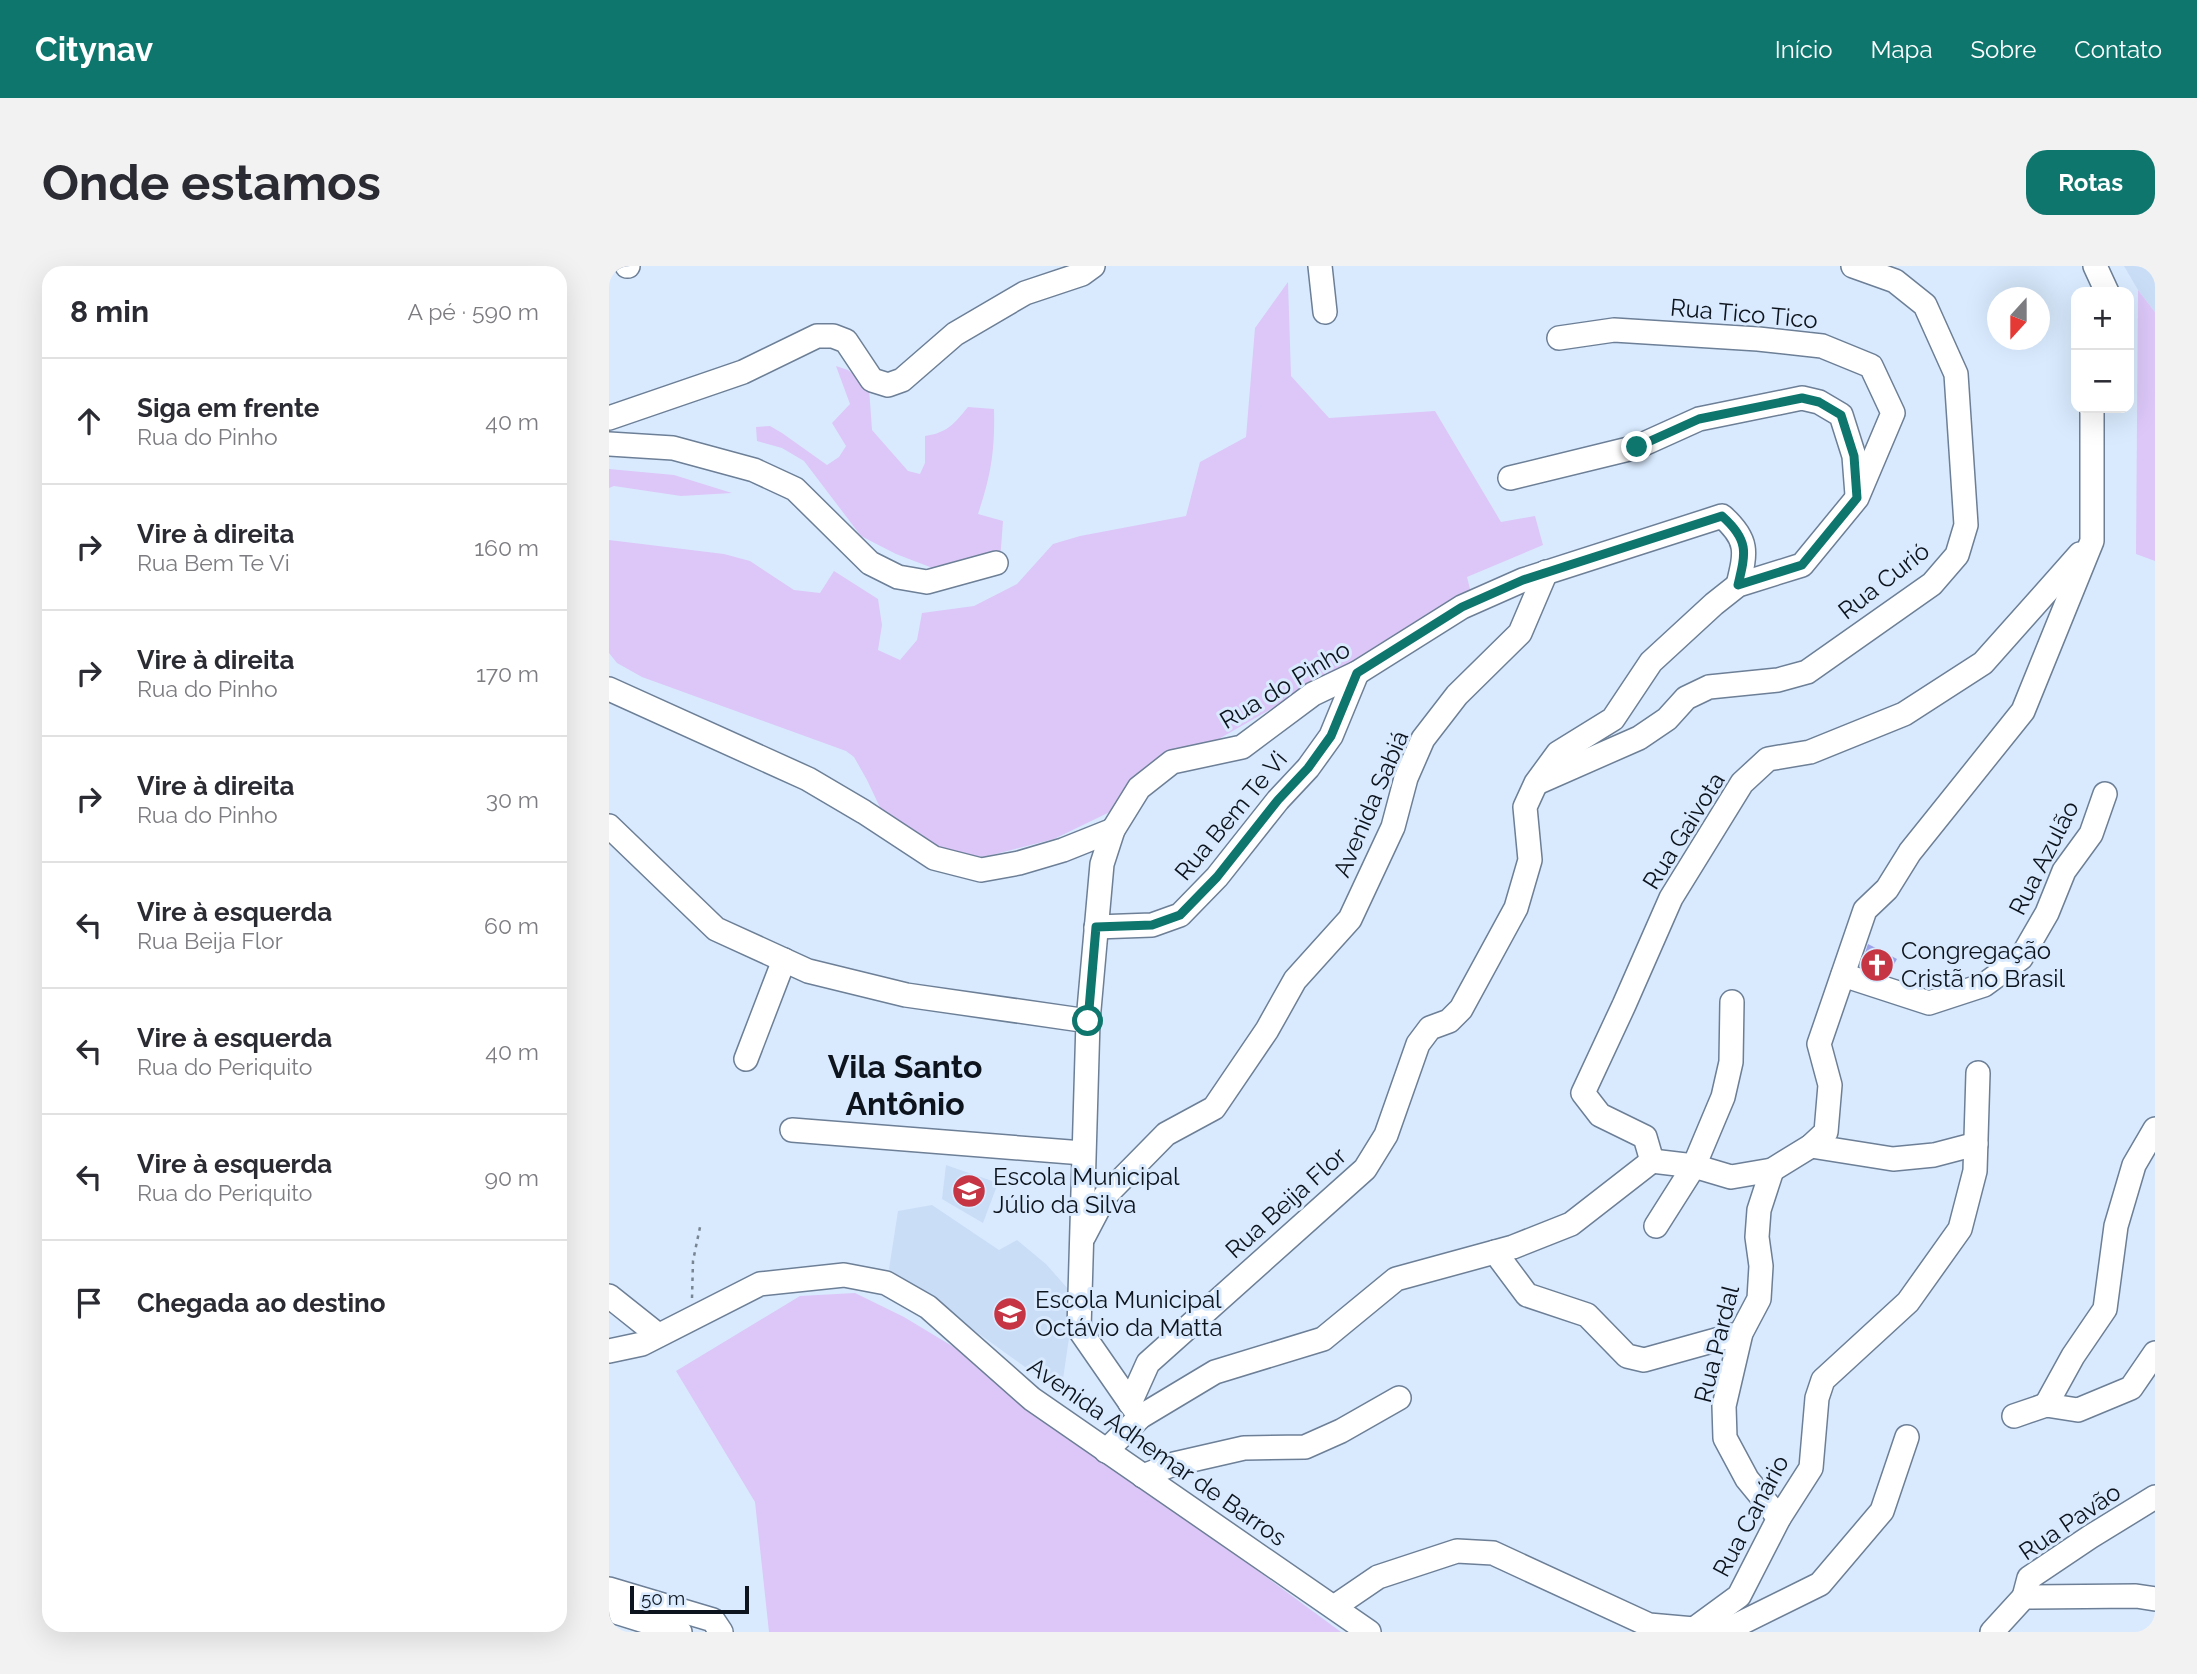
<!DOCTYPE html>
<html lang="pt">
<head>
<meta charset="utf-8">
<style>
  :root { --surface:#fff; --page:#f2f2f3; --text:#2b2b33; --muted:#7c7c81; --line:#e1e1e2; --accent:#0f766e }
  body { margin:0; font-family:Raleway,sans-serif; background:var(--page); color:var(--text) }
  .controls { position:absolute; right:21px; top:21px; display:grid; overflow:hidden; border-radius:14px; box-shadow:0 7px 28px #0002 }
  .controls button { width:63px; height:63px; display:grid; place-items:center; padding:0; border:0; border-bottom:2px solid var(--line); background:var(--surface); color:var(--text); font:35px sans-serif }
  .compass { position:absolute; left:1378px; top:21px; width:63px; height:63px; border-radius:50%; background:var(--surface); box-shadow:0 7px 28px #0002; rotate:201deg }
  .scale { position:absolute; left:21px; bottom:18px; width:119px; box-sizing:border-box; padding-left:7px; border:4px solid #0d141d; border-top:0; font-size:19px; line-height:24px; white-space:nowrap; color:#0d141d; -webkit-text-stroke:5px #d9eafe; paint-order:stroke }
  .stop { position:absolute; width:21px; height:21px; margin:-16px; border:5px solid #0f766e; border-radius:50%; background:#fff }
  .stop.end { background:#0f766e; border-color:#fff; box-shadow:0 2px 7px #0008 }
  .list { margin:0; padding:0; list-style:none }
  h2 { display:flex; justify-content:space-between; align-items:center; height:91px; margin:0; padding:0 28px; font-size:30px }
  h2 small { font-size:23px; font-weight:400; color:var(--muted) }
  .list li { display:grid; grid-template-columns:46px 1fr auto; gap:21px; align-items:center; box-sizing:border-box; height:126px; padding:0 28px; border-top:2px solid var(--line) }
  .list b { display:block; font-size:26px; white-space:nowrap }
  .list p { margin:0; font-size:23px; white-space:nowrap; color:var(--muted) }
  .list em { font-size:23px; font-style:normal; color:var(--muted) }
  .icon { flex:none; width:38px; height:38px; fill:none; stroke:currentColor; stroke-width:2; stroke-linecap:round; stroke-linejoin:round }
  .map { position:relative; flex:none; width:1546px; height:1366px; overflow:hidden; border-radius:21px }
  header { display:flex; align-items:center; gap:42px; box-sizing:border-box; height:98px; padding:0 35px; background:var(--accent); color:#fff }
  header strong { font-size:33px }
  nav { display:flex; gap:38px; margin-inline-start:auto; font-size:24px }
  .intro { display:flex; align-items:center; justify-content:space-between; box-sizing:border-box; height:168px; padding:0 42px }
  h1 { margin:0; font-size:49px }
  .button { padding:18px 32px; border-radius:21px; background:var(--accent); color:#fff; font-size:24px; font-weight:700 }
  main { display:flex; gap:42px; padding:0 42px }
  aside { flex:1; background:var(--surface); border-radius:21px; box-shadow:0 7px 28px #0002 }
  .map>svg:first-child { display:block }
  .built { fill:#c9ddf7 }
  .green { fill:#dcc7f8 }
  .building { fill:#9ca3ea }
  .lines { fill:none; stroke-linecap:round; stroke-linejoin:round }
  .minor-casing { stroke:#6c7f96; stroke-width:26 }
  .path { stroke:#788593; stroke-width:2.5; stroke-dasharray:3.5 5; stroke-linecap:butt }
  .minor { stroke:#fff; stroke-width:23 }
  .route { stroke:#0f766e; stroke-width:9 }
  .labels { text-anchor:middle; stroke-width:6; stroke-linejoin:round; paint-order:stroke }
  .street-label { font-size:24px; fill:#0d141d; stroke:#d9eafe }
  .poi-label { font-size:24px; fill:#0d141d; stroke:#d9eafe; text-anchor:start }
  .district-label { font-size:32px; font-weight:bold; fill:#0d141d; stroke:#d9eafe }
</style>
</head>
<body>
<header>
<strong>Citynav</strong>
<nav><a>Início</a><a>Mapa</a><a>Sobre</a><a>Contato</a></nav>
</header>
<div class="intro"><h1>Onde estamos</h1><a class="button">Rotas</a></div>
<main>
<aside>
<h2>8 min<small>A pé · 590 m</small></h2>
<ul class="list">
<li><svg class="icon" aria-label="ahead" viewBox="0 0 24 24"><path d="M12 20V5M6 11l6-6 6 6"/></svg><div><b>Siga em frente</b><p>Rua do Pinho</p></div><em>40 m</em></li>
<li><svg class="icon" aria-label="right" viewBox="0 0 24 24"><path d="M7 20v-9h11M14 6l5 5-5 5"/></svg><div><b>Vire à direita</b><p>Rua Bem Te Vi</p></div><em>160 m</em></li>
<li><svg class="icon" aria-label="right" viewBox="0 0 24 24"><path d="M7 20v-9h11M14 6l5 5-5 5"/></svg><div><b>Vire à direita</b><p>Rua do Pinho</p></div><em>170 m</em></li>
<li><svg class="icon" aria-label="right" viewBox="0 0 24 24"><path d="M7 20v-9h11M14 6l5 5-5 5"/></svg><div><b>Vire à direita</b><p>Rua do Pinho</p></div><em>30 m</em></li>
<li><svg class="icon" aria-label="left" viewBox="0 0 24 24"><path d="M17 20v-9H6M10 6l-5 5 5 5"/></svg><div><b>Vire à esquerda</b><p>Rua Beija Flor</p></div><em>60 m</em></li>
<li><svg class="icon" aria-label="left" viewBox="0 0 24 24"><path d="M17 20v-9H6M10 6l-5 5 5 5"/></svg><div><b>Vire à esquerda</b><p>Rua do Periquito</p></div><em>40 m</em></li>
<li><svg class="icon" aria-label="left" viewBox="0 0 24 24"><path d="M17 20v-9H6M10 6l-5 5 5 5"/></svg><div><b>Vire à esquerda</b><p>Rua do Periquito</p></div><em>90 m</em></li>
<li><svg class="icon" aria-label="arrive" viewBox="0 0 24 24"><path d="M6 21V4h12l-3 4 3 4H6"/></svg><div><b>Chegada ao destino</b></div></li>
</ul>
</aside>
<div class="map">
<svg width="1546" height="1366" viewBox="0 0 1546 1366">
  <rect width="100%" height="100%" fill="#d9eafe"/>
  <g class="built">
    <polygon points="1515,0 1546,0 1546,46 1529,24"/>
    <polygon points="337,899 389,917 374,957 333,933"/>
    <polygon points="323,939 390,984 408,974 437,998 460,1024 460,1072 452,1127 280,1003 289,945"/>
  </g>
  <g class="green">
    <polygon points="679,16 682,110 720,152 826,145 892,256 926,250 934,279 858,311 863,331 746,395 601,478 505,544 445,573 375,591 325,583 277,554 258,514 245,491 237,485 33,411 8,397 0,387 0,274 115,288 141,295 185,324 211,327 225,305 269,333 273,359 269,384 291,394 308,374 313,347 365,340 408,318 444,278 471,270 577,250 591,196 637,171 646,62"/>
    <polygon points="1529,24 1546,46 1546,295 1527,288"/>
    <path d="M227,100L239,104L260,122L263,164L299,205L311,208L316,197V170C338,167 345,158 359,141L385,143C386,185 382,209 369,248L394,255L391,295L347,311L287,288L252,270L195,195L173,182L148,175L147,161L161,160L173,167L218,199L230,191L237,180L223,157L241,138Z"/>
    <polygon points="0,203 65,209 123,227 72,230 5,220 0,222"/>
    <polygon points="246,1027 295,1051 343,1080 732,1366 160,1366 146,1236 67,1105 191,1030"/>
  </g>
  <polygon class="building" points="1259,678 1288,693 1279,709 1252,699"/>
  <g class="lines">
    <g class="minor-casing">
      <g id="minor">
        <polyline points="18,0 19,0"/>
        <polyline points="711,0 716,46"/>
        <polyline points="1486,0 1498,26"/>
        <polyline points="0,152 134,106 208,70 224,70 237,75 263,114 279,119 293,114 346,68 416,27 473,8 484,0"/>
        <polyline points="0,178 64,182 145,204 186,223 261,297 289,311 318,316 387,297"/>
        <polyline points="901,212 1028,181 1090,153 1193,132 1210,136 1232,149 1245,190 1248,229"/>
        <polyline points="0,423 199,513 255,546 325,592 372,604 410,597 454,584 504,564"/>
        <polyline points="930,516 1030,472 1058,453 1077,432 1100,421 1169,414 1198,406 1323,318 1348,289 1357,259 1347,108 1316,39 1286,15 1244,0"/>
        <polyline points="0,560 107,663 199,705 297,729 479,755"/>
        <polyline points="487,661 543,659 571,649 608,611 669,534 699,502 722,470 748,407"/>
        <polyline points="1234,709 1320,737 1375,719 1412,692 1438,647 1455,605 1482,568 1496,528"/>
        <polyline points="137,793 175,694"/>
        <polyline points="183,864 474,887"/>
        <polyline points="1202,880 1284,893 1325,889 1367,878"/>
        <polyline points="1043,895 1085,900 1122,911 1163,904 1202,880 1217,866 1221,819 1210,778 1256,644 1278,623 1301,586 1414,445 1483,275 1483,142"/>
        <polyline points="1043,895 1036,871 991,849 974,827 1015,739 1062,632 1133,517 1159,493 1201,486 1295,448 1374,397 1471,288"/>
        <polyline points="1163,904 1150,944 1148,971 1152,1000 1150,1033 1132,1067 1115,1140 1116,1172 1138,1213 1170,1252"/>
        <polyline points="1047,960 1085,900 1114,831 1122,796 1123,736"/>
        <polyline points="475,970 496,930 557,868 605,842 658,764 686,714 741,653 784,561 797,512 814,473 848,429 911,367 937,306"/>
        <polyline points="886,986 918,1029 978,1049 1018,1090 1035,1094 1132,1067"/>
        <polyline points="0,1030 49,1069"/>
        <polyline points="0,1085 33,1078 151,1018 235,1009 277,1017 319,1041 423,1133 760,1366"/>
        <polyline points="521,1137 539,1097 756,903 777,869 809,778 821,762 840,755 852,743 907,642 921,594 916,541 927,517 949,487 1004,453 1042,396 1105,338 1129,319 1193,299 1248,232 1284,147 1262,100 1213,80 1149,73 1005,64 950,72"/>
        <polyline points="1437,1139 1464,1090 1496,1043 1507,960 1525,899 1546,863"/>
        <polyline points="1405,1150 1437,1139 1469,1144 1522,1122 1546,1087"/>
        <path d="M531,1151L470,1063L479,755L493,598L504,564L530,522L563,496L633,481L704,428L748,407L853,341L914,314L1113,250C1140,274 1137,286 1129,319"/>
        <polyline points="497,1185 531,1151 606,1106 714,1073 787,1013 904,981 962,958 1043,895"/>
        <polyline points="534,1210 565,1198 635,1182 696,1181 732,1165 790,1132"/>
        <polyline points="0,1323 104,1354 112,1366"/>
        <polyline points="1415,1331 1420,1312 1481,1271 1546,1231"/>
        <polyline points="725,1341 769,1311 848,1285 884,1287 1040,1359 1085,1363 1130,1330 1170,1252 1202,1202 1208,1132 1214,1114 1299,1036 1351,963 1366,905 1369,807"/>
        <polyline points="0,1344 71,1366"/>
        <polyline points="1085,1363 1124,1361 1211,1318 1273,1245 1298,1171"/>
        <polyline points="1383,1366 1415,1331 1527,1330 1546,1333"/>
      </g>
    </g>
    <polyline class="path" points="83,1032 84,995 91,961"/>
    <use href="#minor" class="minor"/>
  </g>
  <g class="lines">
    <path class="route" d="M479,755L487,661L543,659L571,649L608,611L669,534L699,502L722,470L748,407L853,341L914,314L1113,250C1140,274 1137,286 1129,319L1193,299L1248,232L1245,190L1232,149L1210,136L1193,132L1090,153L1028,181"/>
  </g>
  <defs>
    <g id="church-disc" transform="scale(1.75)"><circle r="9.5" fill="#c53544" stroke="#d9eafe"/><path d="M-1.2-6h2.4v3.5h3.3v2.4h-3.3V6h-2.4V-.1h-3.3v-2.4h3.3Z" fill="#fff"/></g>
    <g id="school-disc" transform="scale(1.75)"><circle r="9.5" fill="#c53544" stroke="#d9eafe"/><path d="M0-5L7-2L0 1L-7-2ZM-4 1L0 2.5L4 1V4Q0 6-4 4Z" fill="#fff"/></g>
  </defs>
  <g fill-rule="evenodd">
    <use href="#church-disc" x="1268" y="699"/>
    <use href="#school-disc" x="360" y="925"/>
    <use href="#school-disc" x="401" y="1048"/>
  </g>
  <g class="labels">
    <g class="street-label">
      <text transform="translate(1135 48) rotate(5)" y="8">Rua Tico Tico</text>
      <text transform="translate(1275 315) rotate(-38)" y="8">Rua Curió</text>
      <text transform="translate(676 419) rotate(-31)" y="8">Rua do Pinho</text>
      <text transform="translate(762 538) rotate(-67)" y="8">Avenida Sabiá</text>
      <text transform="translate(622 550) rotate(-50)" y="8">Rua Bem Te Vi</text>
      <text transform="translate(1075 565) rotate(-58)" y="8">Rua Gaivota</text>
      <text transform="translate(1435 592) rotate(-63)" y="8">Rua Azulão</text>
      <text transform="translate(677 937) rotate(-42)" y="8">Rua Beija Flor</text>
      <text transform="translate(1108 1078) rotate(-76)" y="8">Rua Pardal</text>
      <text transform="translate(548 1186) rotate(35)" y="8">Avenida Adhemar de Barros</text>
      <text transform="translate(1142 1250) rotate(-62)" y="8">Rua Canário</text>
      <text transform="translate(1461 1256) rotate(-34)" y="8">Rua Pavão</text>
    </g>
    <g class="poi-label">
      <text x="1292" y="693">Congregação<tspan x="1292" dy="28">Cristã no Brasil</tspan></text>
      <text x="384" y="919">Escola Municipal<tspan x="384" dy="28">Júlio da Silva</tspan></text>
      <text x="426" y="1042">Escola Municipal<tspan x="426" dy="28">Octávio da Matta</tspan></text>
    </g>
    <g class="district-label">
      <text x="296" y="812">Vila Santo<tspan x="296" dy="37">Antônio</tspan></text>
    </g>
  </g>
</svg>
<div class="controls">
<button>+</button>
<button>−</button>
</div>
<svg class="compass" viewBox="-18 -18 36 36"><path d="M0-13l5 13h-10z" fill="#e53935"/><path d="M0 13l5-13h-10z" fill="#7c7c81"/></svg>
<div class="scale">50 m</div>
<div class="stop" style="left:479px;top:755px"></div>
<div class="stop end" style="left:1028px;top:181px"></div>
</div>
</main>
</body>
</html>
